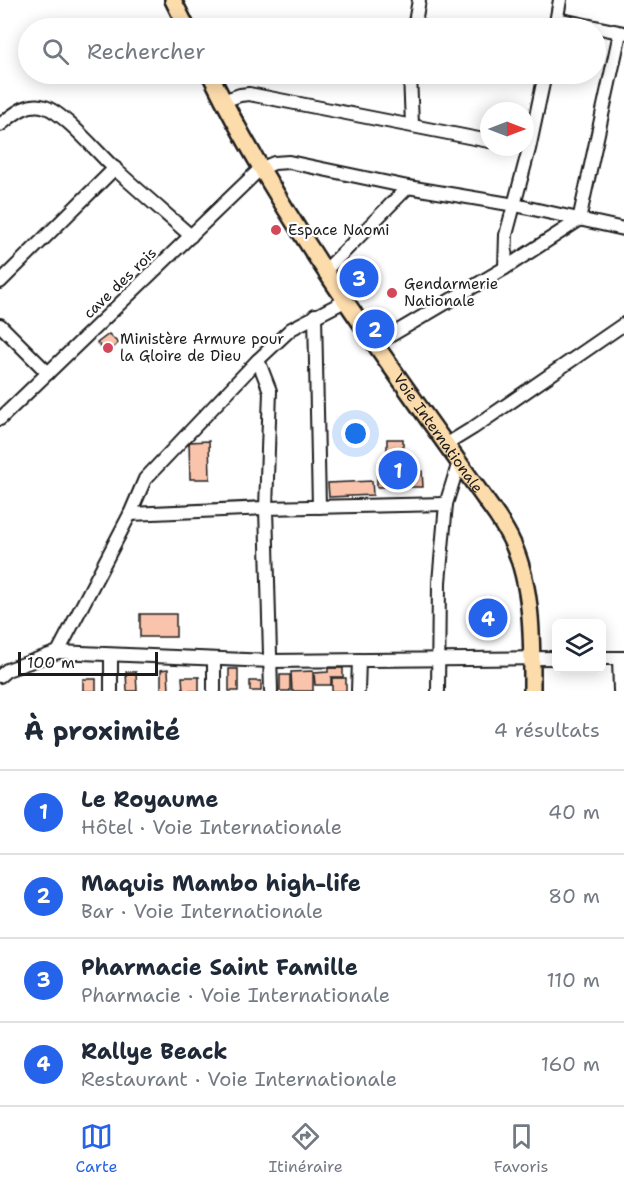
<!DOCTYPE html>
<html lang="fr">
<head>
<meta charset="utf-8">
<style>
  :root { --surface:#fff; --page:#f2f2f3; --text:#1f2937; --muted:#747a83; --line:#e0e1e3; --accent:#2563eb }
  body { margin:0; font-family:"Shantell Sans",sans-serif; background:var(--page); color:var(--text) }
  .controls { position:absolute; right:18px; bottom:18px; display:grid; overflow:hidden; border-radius:9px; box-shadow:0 3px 15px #0003 }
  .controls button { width:54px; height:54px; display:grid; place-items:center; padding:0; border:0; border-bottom:2px solid var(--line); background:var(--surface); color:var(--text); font:30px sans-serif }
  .compass { position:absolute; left:480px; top:102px; width:54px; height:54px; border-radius:50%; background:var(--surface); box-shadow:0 3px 15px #0003; rotate:90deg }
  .scale { position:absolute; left:18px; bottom:15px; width:140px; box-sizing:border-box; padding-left:6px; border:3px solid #1c1c1c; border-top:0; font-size:16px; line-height:21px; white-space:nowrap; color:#1c1c1c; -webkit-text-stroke:4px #fff; paint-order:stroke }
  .you { position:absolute; left:356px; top:434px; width:21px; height:21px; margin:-15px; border:4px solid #fff; border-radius:50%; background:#1a73e8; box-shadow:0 0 0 9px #1a73e833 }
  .badge { display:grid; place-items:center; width:39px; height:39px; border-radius:50%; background:var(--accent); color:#fff; font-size:20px; font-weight:700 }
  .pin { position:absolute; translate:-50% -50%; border:3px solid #fff; box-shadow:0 2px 6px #0006 }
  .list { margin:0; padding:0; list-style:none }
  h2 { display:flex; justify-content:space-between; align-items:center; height:78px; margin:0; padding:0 24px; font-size:26px }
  h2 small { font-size:20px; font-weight:400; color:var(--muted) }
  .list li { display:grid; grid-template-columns:39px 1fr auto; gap:18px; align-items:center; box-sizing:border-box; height:84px; padding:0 24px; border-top:2px solid var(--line) }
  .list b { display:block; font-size:22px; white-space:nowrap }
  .list p { margin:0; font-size:20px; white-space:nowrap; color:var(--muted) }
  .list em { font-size:20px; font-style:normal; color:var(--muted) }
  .icon { flex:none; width:33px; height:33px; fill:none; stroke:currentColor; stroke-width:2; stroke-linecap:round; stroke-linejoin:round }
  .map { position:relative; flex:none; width:624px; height:691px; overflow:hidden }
  .search { position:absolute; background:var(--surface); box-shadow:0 3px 15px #0003; left:18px; right:18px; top:18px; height:66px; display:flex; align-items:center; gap:15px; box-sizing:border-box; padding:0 21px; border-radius:33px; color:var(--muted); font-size:22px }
  .sheet { height:414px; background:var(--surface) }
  nav { display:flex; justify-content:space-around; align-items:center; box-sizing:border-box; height:84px; border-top:2px solid var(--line); background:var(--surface); font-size:16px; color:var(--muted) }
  nav a { display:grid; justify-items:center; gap:3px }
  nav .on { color:var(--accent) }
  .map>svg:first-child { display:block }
  .building { fill:#fac4ac; stroke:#1c1c1c; stroke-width:1.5 }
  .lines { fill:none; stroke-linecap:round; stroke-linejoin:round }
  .minor-casing { stroke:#1c1c1c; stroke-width:16 }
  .major-casing { stroke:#1c1c1c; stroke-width:20 }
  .minor { stroke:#fff; stroke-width:12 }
  .major { stroke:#fddcac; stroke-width:15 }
  .poi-dot { fill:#d1495b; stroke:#fff; stroke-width:2 }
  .labels { text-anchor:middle; stroke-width:4.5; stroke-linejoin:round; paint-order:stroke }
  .poi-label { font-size:15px; fill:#1c1c1c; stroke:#fff; text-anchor:start }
  .street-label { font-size:15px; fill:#1c1c1c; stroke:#fff }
</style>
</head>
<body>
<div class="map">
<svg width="624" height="691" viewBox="0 0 624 691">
  <rect width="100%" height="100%" fill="#fff"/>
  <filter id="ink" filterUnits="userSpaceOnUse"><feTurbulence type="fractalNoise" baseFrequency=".0167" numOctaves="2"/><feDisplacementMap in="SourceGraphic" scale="12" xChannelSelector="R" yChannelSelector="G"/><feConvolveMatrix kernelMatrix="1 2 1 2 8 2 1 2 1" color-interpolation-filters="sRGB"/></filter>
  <g filter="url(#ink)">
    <g class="building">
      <polygon points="109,334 118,343 108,353 97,343"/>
      <polygon points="387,439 403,439 403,472 422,471 423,487 377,487 377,474 387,474"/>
      <polygon points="209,441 210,479 190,479 189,442"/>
      <polygon points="372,481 373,495 329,497 328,483"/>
      <rect x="140" y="614" width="36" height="23"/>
      <polygon points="328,668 343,668 343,677 331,677 331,685 315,685 314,673 328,672"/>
      <polygon points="168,669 169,691 161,691 161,670"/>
      <rect x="229" y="669" width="9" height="22"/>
      <polygon points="313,671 313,691 292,691 291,672"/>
      <polygon points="126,672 136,672 137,691 127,691"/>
      <rect x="280" y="675" width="10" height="16"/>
      <polygon points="182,677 199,677 199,691 183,691"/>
      <rect x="332" y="678" width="14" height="13"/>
      <rect x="83" y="679" width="13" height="12"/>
      <rect x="250" y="681" width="11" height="10"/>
    </g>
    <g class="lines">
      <g class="minor-casing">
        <g id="minor">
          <polyline points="557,19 624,33"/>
          <polyline points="414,28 419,0"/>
          <polyline points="555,28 560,0"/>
          <polyline points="410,74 412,125"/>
          <polyline points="223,101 240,95 249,94 489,141"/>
          <path d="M0,125C13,115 27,101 45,107C64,113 98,153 114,168C139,191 165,213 191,236"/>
          <polyline points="505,268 506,235 529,149 545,74"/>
          <polyline points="325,271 408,187"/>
          <polyline points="0,282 115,168"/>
          <polyline points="315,315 319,507"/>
          <polyline points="0,325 48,373"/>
          <polyline points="376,344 505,268 579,220 620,33"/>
          <polyline points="258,360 270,391 266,508 271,691"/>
          <polyline points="0,419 260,169 274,163 289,162 408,187 515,205 624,229"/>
          <polyline points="447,444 473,428 624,324"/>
          <polyline points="130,514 266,508 446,504"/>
          <polyline points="58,652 271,661 556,658"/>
          <polyline points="111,656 111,691"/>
          <polyline points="602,658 624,658"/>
          <polyline points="619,658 620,691"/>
          <polyline points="0,676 7,670 58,652 130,514 145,479 258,360 291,329 345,301"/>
          <polyline points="214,691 214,660"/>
          <polyline points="358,691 359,660"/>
          <polyline points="438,691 439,582 446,504 459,462"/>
        </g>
      </g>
      <g class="major-casing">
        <g id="major">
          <polyline points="173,0 187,28"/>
          <path id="s1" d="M210,74C288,231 396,373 497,516C503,525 509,535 513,544C533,589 532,643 532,691"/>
        </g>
      </g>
      <use href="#minor" class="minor"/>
      <use href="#major" class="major"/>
    </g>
  </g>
  <g class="poi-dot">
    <circle cx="276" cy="230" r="6"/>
    <circle cx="392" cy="293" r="6"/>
    <circle cx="108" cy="348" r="6"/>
  </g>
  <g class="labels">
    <g class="poi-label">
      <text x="288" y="235">Espace Naomi</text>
      <text x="404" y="289">Gendarmerie<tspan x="404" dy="17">Nationale</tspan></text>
      <text x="120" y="344">Ministère Armure pour<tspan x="120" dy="17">la Gloire de Dieu</tspan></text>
    </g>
    <g class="street-label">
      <text transform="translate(120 283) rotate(-44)" y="5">cave des rois</text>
      <text dy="5" stroke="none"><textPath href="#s1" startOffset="426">Voie Internationale</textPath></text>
    </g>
  </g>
</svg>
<div class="controls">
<button><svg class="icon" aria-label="layers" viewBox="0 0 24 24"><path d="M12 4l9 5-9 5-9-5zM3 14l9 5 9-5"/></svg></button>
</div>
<svg class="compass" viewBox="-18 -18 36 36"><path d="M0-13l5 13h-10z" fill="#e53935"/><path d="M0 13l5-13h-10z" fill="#747a83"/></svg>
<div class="scale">100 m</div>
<div class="you"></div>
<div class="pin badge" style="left:398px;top:470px">1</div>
<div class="pin badge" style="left:375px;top:329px">2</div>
<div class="pin badge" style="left:359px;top:278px">3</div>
<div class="pin badge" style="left:488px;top:618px">4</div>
<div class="search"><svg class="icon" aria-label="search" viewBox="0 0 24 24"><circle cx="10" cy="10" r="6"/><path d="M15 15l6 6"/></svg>Rechercher</div>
</div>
<section class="sheet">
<h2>À proximité<small>4 résultats</small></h2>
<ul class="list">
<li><span class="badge">1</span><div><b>Le Royaume</b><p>Hôtel · Voie Internationale</p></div><em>40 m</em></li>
<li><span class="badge">2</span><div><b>Maquis Mambo high-life</b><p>Bar · Voie Internationale</p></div><em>80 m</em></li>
<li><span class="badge">3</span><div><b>Pharmacie Saint Famille</b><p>Pharmacie · Voie Internationale</p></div><em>110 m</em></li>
<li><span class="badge">4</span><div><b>Rallye Beack</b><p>Restaurant · Voie Internationale</p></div><em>160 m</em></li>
</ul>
</section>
<nav>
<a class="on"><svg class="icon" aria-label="map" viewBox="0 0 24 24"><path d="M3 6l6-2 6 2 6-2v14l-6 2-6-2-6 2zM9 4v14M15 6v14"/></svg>Carte</a>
<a><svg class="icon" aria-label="directions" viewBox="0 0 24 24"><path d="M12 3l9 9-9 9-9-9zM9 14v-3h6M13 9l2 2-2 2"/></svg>Itinéraire</a>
<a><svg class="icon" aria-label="saved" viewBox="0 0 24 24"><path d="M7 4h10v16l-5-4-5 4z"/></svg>Favoris</a>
</nav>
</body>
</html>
